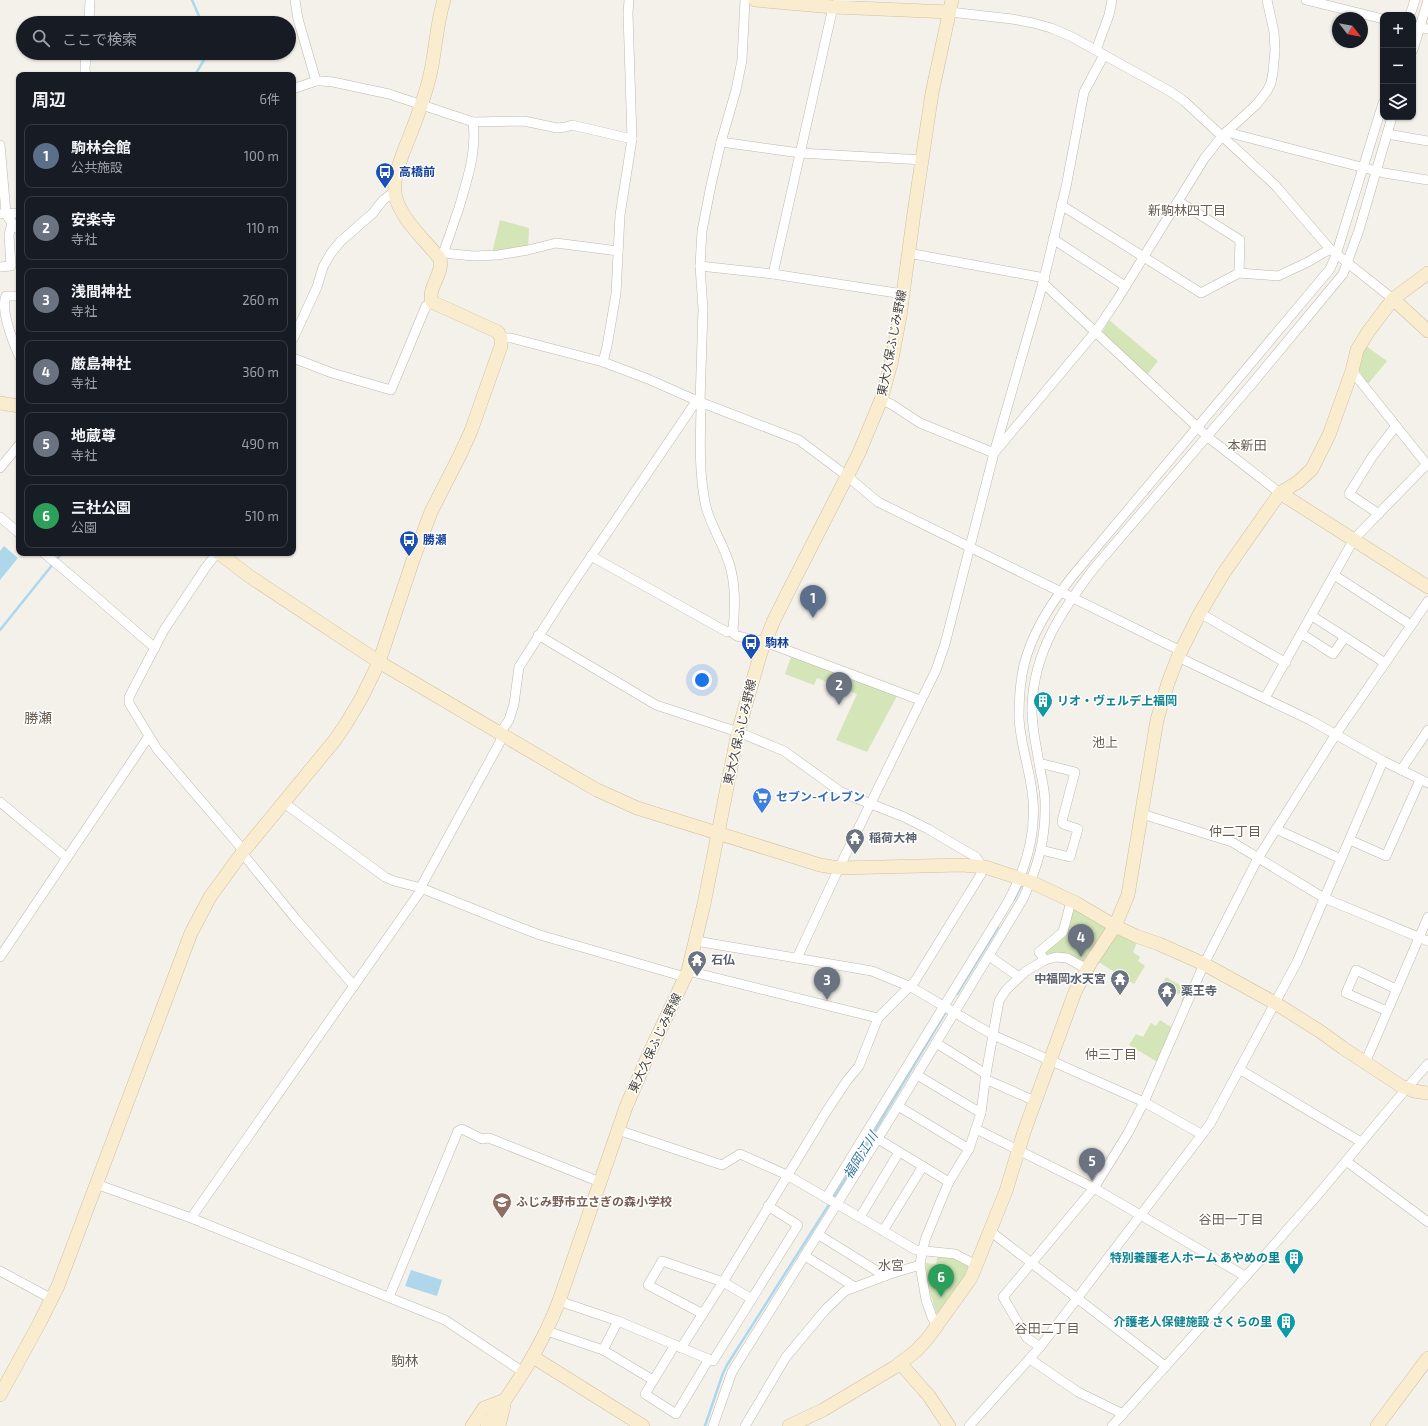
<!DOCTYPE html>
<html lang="ja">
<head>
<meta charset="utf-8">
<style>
  :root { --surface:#171b24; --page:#20242c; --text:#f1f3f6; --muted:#9ea1a6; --line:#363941; --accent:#d93025 }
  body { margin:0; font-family:"Exo 2","Noto Sans JP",sans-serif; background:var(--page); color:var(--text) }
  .controls { position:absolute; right:12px; top:12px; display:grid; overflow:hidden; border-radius:8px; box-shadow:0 1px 3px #0004 }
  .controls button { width:36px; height:36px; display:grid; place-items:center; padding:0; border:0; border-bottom:1px solid var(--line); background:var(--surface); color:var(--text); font:20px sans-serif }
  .compass { position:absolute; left:1332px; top:12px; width:36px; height:36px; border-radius:50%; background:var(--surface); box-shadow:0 1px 3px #0004; rotate:121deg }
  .you { position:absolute; left:702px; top:680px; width:14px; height:14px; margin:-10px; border:3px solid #fff; border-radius:50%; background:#1a73e8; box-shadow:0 0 0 6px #1a73e833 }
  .badge { display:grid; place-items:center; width:26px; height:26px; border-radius:50%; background:var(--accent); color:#fff; font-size:13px; font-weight:700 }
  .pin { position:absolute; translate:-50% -33px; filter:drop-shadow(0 1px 2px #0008) }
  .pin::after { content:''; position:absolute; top:21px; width:14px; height:12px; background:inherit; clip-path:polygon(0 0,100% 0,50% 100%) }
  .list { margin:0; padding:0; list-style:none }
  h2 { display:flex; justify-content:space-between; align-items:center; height:52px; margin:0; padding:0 16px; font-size:17px }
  h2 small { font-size:13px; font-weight:400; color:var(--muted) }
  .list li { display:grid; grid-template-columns:26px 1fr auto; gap:12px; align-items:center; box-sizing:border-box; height:64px; margin:0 8px 8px; padding:0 8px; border:1px solid var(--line); border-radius:8px }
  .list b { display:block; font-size:15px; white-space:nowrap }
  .list p { margin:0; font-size:13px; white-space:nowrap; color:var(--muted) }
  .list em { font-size:13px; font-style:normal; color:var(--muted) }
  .icon { flex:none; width:22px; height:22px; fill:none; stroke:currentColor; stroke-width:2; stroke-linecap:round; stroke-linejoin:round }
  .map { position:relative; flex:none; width:1428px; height:1426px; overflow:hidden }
  .search { position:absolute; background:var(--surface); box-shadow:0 1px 3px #0004; left:16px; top:16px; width:280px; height:44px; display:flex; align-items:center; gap:10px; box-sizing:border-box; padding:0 14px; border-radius:22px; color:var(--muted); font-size:15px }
  .panel { position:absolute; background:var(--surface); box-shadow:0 1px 3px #0004; left:16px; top:72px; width:280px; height:484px; border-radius:8px }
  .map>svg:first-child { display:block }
  .green { fill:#d4e5b8 }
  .water { fill:#aed7eb }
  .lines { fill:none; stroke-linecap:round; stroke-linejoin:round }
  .stream { stroke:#aed7eb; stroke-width:2.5 }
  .street-casing { stroke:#bfb8af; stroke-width:10 }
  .secondary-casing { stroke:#d0bf9f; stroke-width:14 }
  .street { stroke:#fff; stroke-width:9 }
  .secondary { stroke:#faedcf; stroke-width:13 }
  .labels { text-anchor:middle; stroke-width:3; stroke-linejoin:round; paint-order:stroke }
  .transit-label { font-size:12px; font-weight:bold; fill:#164399; stroke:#fff; text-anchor:start }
  .street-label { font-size:12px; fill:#48413a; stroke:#fff }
  .culture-label { font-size:12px; font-weight:bold; fill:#0d838f; stroke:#fff; text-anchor:end }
  .shop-label { font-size:12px; font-weight:bold; fill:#366cbe; stroke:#fff; text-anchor:start }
  .worship-label { font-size:12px; font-weight:bold; fill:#5b616d; stroke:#fff; text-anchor:start }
  .education-label { font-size:12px; font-weight:bold; fill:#785e54; stroke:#fff; text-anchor:start }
  .neighbourhood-label { font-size:13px; fill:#6a5e52; stroke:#fff }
  .water-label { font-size:13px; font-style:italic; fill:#37799c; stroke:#fff }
  .quarter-label { font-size:14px; fill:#6a5e52; stroke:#fff }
</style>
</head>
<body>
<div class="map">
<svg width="1428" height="1426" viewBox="0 0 1428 1426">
  <rect width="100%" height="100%" fill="#f4f1eb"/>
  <g class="green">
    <polygon points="500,220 529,228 528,249 492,253"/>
    <polygon points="1109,320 1158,361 1147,375 1102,333"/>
    <polygon points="1366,346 1387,361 1368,384 1358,369 1362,353"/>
    <polygon points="792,654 898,694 867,752 836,740 857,694 817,678 814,685 785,674"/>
    <polygon points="1072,907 1104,925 1106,931 1082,964 1046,958 1044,951 1064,934"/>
    <polygon points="1118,934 1137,942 1133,952 1140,957 1138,961 1145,966 1134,984 1097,961"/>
    <polygon points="1166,977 1190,991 1183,1002 1181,1001 1183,997 1166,987 1164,991 1160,988"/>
    <polygon points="1160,1020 1174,1029 1159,1063 1129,1045 1136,1034 1143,1037 1151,1023 1156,1026"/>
    <polygon points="938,1255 953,1256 970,1265 969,1270 939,1313 936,1313 927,1281 925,1263 936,1264"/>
  </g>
  <g class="water">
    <polygon points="4,546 18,558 0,580 0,551"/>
    <polygon points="411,1270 442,1280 437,1296 405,1286"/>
  </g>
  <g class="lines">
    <g class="stream">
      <polyline points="192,0 202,23"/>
      <polyline points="195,75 208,53"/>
      <polyline points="56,560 62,553"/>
      <polyline points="0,630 53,564"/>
      <polyline points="1014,900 1021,886"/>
      <polyline points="957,994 998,927"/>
      <polyline points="705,1426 723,1373 727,1365 861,1154 947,1010"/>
    </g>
    <g class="street-casing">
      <g id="street">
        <polyline points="295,0 298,19 316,81"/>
        <polyline points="1306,0 1383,19"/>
        <polyline points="833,7 773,274 903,294"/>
        <polyline points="950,12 1012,19 1033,23 1051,28 1070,36 1171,92 1184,101 1275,185 1330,249 1393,299"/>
        <polyline points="1410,15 1415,0"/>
        <polyline points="89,23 90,0"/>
        <polyline points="1413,26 1428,29"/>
        <polyline points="1096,50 1109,15 1112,0"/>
        <polyline points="1413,50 1428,0"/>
        <polyline points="86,75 85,70 86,53"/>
        <polyline points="293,89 316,81 322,81 333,82 389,94 473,122 524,121 557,128 566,127 572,125 632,139"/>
        <polyline points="1227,131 1234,134 1384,173 1428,180"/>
        <polyline points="1387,134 1428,141"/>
        <polyline points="721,142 800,153 923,160"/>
        <polyline points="0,145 6,213 9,219 19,230"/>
        <polyline points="1178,201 1240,240 1239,273"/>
        <polyline points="1061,205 1201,293 1239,273 1278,276 1308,262 1330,249"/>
        <polyline points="0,214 19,213"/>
        <polyline points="1053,239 1125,286"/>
        <polyline points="443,253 473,256 498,255 528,250 556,243 618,251"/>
        <polyline points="908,253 1045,278"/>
        <path d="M441,258C448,242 453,224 459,208C467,179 477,153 473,122"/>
        <polyline points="700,266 773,274"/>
        <polyline points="0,267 11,266 9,235 12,223"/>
        <polyline points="1043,283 1209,438 1280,493"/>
        <path d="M19,296H6C0,309 13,342 19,356"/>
        <polyline points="501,338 511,338 603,362 648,379 700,402 799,440 847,476 878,502 1181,651"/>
        <polyline points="293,339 317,287 323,267 331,253 341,241 373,213 383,200 395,191"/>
        <polyline points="293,358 332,373 391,390 426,306 432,302"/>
        <polyline points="603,362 607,346 616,294 620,215 632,139 628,13 629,0"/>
        <polyline points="1352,371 1428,466"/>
        <polyline points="881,400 891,404 920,423 994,453 1096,331 1117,300 1204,159 1222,136 1257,104 1267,91 1271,83 1273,72 1275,50 1274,32 1267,0"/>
        <polyline points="0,468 19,445"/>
        <polyline points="1379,514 1349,494 1372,457 1396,426"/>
        <polyline points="0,517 19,533"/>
        <polyline points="44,553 88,590 155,648"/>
        <polyline points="217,553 206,567 164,630 129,697 129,703 157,749 244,851"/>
        <polyline points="591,556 727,632 733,630 734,634 737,636 765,642 920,700"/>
        <polyline points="1334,575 1411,625"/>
        <polyline points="1200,613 1286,663"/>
        <polyline points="1312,616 1345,637"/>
        <path d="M733,630C735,610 736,590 731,570C726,548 712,529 706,507C699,475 700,443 701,410L700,402L703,309L700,266L702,231L711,185L721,142L736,90L742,60L745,0"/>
        <polyline points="1302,634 1333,654 1345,637 1385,663"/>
        <polyline points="538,635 656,705 738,732 784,751 841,792 904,817 928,829 976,857 982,866 981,874 915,981 878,1018 688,971"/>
        <polyline points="1178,657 1310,720 1383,761 1428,783"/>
        <polyline points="1265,698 1354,539 1427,464"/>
        <polyline points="1039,763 1075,772 1062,821 1063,824 1078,829 1070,857 1041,850"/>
        <polyline points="1401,770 1428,730"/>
        <polyline points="0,802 67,858"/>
        <polyline points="284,803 385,877 394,881 421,888 506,922 540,935 685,977"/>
        <polyline points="1142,814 1232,842 1324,898 1428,941"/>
        <polyline points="1276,829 1341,859"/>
        <polyline points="1350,840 1386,856 1420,780"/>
        <polyline points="242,853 295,918 354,986"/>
        <polyline points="696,941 872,971 911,987 993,1035 1144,1102 1201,1134"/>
        <polyline points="989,956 1019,977"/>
        <polyline points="0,957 149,736"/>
        <polyline points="797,958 839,868 936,670 945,644 994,453 1043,283 1066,187 1084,92 1104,55"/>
        <polyline points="1045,960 1039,952 1063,932 1071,901"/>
        <polyline points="1387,1011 1346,993 1356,970 1396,989"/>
        <polyline points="936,1043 986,1074"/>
        <polyline points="1365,1063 1428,917"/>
        <polyline points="1239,1069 1361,1142"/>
        <polyline points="917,1075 981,1113"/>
        <polyline points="985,1079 1035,1101"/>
        <polyline points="898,1106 969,1149"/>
        <polyline points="976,1129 1094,1188 1245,1276"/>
        <polyline points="618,1130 722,1165 740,1154 787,1175 916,1250 955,1254 976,1265"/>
        <polyline points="878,1139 949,1182"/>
        <polyline points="1346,1161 1428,1222"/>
        <polyline points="96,1184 191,1218 445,1320 523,1372"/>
        <path d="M826,1198L1003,910C1023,877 1036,839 1033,800C1031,772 1020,745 1019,717C1019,700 1020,682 1024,665C1032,632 1053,600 1075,573L1330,269L1336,255L1383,103"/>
        <polyline points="860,1217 899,1152"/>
        <polyline points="191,1218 419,893 423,883 500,742 503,729 509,720 514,704 519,667 565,595 697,400"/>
        <polyline points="883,1231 923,1166"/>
        <polyline points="990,1231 1165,1366"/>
        <polyline points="819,1235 885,1276"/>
        <polyline points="805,1256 855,1287"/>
        <polyline points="0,1271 52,1299"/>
        <polyline points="389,1297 458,1131 462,1129 482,1139 489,1138 600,1182"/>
        <polyline points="559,1301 618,1321 713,1361 798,1225 768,1206"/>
        <polyline points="703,1314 648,1285 662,1261 723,1282 752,1299"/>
        <polyline points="937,1326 932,1317 926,1300 920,1265 921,1258 925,1240 942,1198 949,1182 969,1149 981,1113 986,1074 999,1001 1006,990 1026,971 1045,960 1056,957 1067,958 1087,969"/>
        <polyline points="547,1331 603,1350 653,1380"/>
        <polyline points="675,1345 645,1394 676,1414 709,1359"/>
        <polyline points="1040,1347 1027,1338 1003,1297 1094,1188 1128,1133 1144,1102 1204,964 1258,858 1336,734 1428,601"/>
        <polyline points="681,1348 723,1282 826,1112 846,1082 859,1066 878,1018"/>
        <polyline points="603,1350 618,1321"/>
        <polyline points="1030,1359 1078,1392 1123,1414"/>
        <path d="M713,1426L732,1372L898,1106L1023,899C1038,866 1046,839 1045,802C1045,791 1042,780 1040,769C1037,748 1031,727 1032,706C1034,651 1062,610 1095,567L1251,385L1343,274L1359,230L1392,117"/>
        <polyline points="745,1426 786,1357 826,1309 845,1291 890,1274 920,1265"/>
        <polyline points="969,1426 1040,1347 1210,1124 1297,962 1383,761"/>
        <path d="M1112,1426C1180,1350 1248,1275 1315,1198C1353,1154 1389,1107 1428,1064"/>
      </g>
    </g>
    <g class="secondary-casing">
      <g id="secondary">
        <polyline points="755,0 833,7 950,12"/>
        <polyline points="1393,299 1428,331"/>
        <polyline points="0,403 19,406"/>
        <polyline points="1280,493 1428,587"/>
        <polyline points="219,553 249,576 379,662 564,771 597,790 637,808 820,865 839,868 962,865 985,867 1031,882 1076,903 1115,926 1136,936 1159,944 1204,964 1275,1003 1321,1032 1343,1048 1401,1086 1414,1091 1428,1093"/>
        <polyline points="533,1357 643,1426"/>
        <polyline points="900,1363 929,1396 949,1426"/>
        <path d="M0,1395L39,1324L58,1286L191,933L210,897L242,853L335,740L346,724L362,697L379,662L413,560L431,512L460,455L471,431L501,346V338L498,332L432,302C427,287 444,274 440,259C426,241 402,220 396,198C392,182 398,168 403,153C413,128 424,102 430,75C436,50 436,25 444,0"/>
        <polyline points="472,1426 484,1408 505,1400"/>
        <path d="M487,1426C515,1386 542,1347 559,1301L626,1107L648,1056L688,971L704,904L738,732L761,652L774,620L789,590L859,453L881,400L891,364L900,316L914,213L932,93L952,0"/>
        <polyline points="499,1426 504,1405"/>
        <polyline points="789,1426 823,1410 895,1367 916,1351 928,1338 971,1278 1006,1191 1024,1132 1075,992 1091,962 1115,926 1128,895 1157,720 1168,683 1178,657 1200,613 1223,574 1268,510 1280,493 1298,482 1312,469 1329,435 1352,371 1357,350 1368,332 1393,299 1428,273"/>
        <polyline points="1377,1426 1428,1358"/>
      </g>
    </g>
    <use href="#street" class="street"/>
    <use href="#secondary" class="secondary"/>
  </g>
  <defs>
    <g id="bus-pin" transform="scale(1)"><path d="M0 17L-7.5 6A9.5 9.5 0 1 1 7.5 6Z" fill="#1a4fb4" stroke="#fff"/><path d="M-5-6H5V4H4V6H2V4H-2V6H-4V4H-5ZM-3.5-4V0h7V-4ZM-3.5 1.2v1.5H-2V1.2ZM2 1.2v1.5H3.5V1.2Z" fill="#fff"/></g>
    <g id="building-pin" transform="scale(1)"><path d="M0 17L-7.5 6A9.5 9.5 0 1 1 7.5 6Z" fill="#0f9aa8" stroke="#fff"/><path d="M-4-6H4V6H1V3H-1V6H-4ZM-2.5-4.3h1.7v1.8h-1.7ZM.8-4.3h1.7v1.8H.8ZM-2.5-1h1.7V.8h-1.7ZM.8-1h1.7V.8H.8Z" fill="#fff"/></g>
    <g id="supermarket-pin" transform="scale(1)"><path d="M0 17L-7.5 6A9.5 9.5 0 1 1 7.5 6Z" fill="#3f7fe0" stroke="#fff"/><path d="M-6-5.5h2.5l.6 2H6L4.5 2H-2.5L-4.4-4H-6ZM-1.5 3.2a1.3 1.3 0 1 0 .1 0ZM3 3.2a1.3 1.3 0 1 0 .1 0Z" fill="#fff"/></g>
    <g id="temple-pin" transform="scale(1)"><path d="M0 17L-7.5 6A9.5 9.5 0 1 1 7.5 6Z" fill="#6b7280" stroke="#fff"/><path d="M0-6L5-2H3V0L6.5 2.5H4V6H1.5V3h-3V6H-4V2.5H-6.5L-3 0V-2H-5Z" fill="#fff"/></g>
    <g id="school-pin" transform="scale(1)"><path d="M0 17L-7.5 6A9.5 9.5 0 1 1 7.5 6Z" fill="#8d6e63" stroke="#fff"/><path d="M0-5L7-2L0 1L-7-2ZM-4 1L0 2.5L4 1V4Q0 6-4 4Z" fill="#fff"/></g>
  </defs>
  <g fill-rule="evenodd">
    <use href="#bus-pin" x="385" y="172"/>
    <use href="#bus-pin" x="409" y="540"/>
    <use href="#bus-pin" x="751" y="643"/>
    <use href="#building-pin" x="1043" y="701"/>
    <use href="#supermarket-pin" x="762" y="797"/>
    <use href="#temple-pin" x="855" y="838"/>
    <use href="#temple-pin" x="697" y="960"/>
    <use href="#temple-pin" x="1120" y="979"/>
    <use href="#temple-pin" x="1167" y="991"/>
    <use href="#school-pin" x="502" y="1202"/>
    <use href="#building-pin" x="1294" y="1258"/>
    <use href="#building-pin" x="1286" y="1322"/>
  </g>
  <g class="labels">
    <g class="transit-label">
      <text x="399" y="176">高橋前</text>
      <text x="423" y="544">勝瀬</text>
      <text x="765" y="647">駒林</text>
    </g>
    <g class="street-label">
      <text transform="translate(892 343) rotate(-79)" y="4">東大久保ふじみ野線</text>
      <text transform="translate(740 732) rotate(-77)" y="4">東大久保ふじみ野線</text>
      <text transform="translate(655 1043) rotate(-65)" y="4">東大久保ふじみ野線</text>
    </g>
    <g class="culture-label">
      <text x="1057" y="705" text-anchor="start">リオ・ヴェルデ上福岡</text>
      <text x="1280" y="1262">特別養護老人ホーム あやめの里</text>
      <text x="1272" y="1326">介護老人保健施設 さくらの里</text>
    </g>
    <g class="shop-label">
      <text x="776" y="801">セブン-イレブン</text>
    </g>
    <g class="worship-label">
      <text x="869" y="842">稲荷大神</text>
      <text x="711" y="964">石仏</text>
      <text x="1106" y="983" text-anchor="end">中福岡水天宮</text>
      <text x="1181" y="995">薬王寺</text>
    </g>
    <g class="education-label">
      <text x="516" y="1206">ふじみ野市立さぎの森小学校</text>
    </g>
    <g class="neighbourhood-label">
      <text x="1187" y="215">新駒林四丁目</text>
      <text x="1247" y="450">本新田</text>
      <text x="1105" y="747">池上</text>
      <text x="1235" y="836">仲二丁目</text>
      <text x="1111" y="1059">仲三丁目</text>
      <text x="1231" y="1224">谷田一丁目</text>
      <text x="891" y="1270">水宮</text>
      <text x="1047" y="1333">谷田二丁目</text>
    </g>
    <g class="water-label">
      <text transform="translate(860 1155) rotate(-58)" y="5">福岡江川</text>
    </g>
    <g class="quarter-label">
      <text x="38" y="723">勝瀬</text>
      <text x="405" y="1366">駒林</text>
    </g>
  </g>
</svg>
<div class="controls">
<button>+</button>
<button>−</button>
<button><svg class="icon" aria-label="layers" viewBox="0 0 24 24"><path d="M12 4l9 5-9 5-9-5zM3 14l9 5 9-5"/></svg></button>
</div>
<svg class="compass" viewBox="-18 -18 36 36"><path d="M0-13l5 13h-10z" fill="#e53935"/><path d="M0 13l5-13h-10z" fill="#9ea1a6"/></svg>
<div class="you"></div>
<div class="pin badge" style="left:813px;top:618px;background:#5c6f8a">1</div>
<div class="pin badge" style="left:839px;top:705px;background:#6b7280">2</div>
<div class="pin badge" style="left:827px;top:1000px;background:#6b7280">3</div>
<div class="pin badge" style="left:1081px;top:957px;background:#6b7280">4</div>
<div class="pin badge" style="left:1092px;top:1181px;background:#6b7280">5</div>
<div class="pin badge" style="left:941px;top:1297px;background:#2e9e5b">6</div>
<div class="search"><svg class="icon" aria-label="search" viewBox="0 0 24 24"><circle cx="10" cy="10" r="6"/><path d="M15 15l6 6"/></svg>ここで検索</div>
<section class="panel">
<h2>周辺<small>6件</small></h2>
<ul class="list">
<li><span class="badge" style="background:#5c6f8a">1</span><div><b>駒林会館</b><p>公共施設</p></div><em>100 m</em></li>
<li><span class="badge" style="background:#6b7280">2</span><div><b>安楽寺</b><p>寺社</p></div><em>110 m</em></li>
<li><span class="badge" style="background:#6b7280">3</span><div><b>浅間神社</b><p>寺社</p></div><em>260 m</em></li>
<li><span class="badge" style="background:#6b7280">4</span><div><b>厳島神社</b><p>寺社</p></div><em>360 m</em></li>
<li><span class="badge" style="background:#6b7280">5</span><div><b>地蔵尊</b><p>寺社</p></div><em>490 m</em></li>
<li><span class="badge" style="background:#2e9e5b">6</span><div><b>三社公園</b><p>公園</p></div><em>510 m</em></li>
</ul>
</section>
</div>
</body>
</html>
